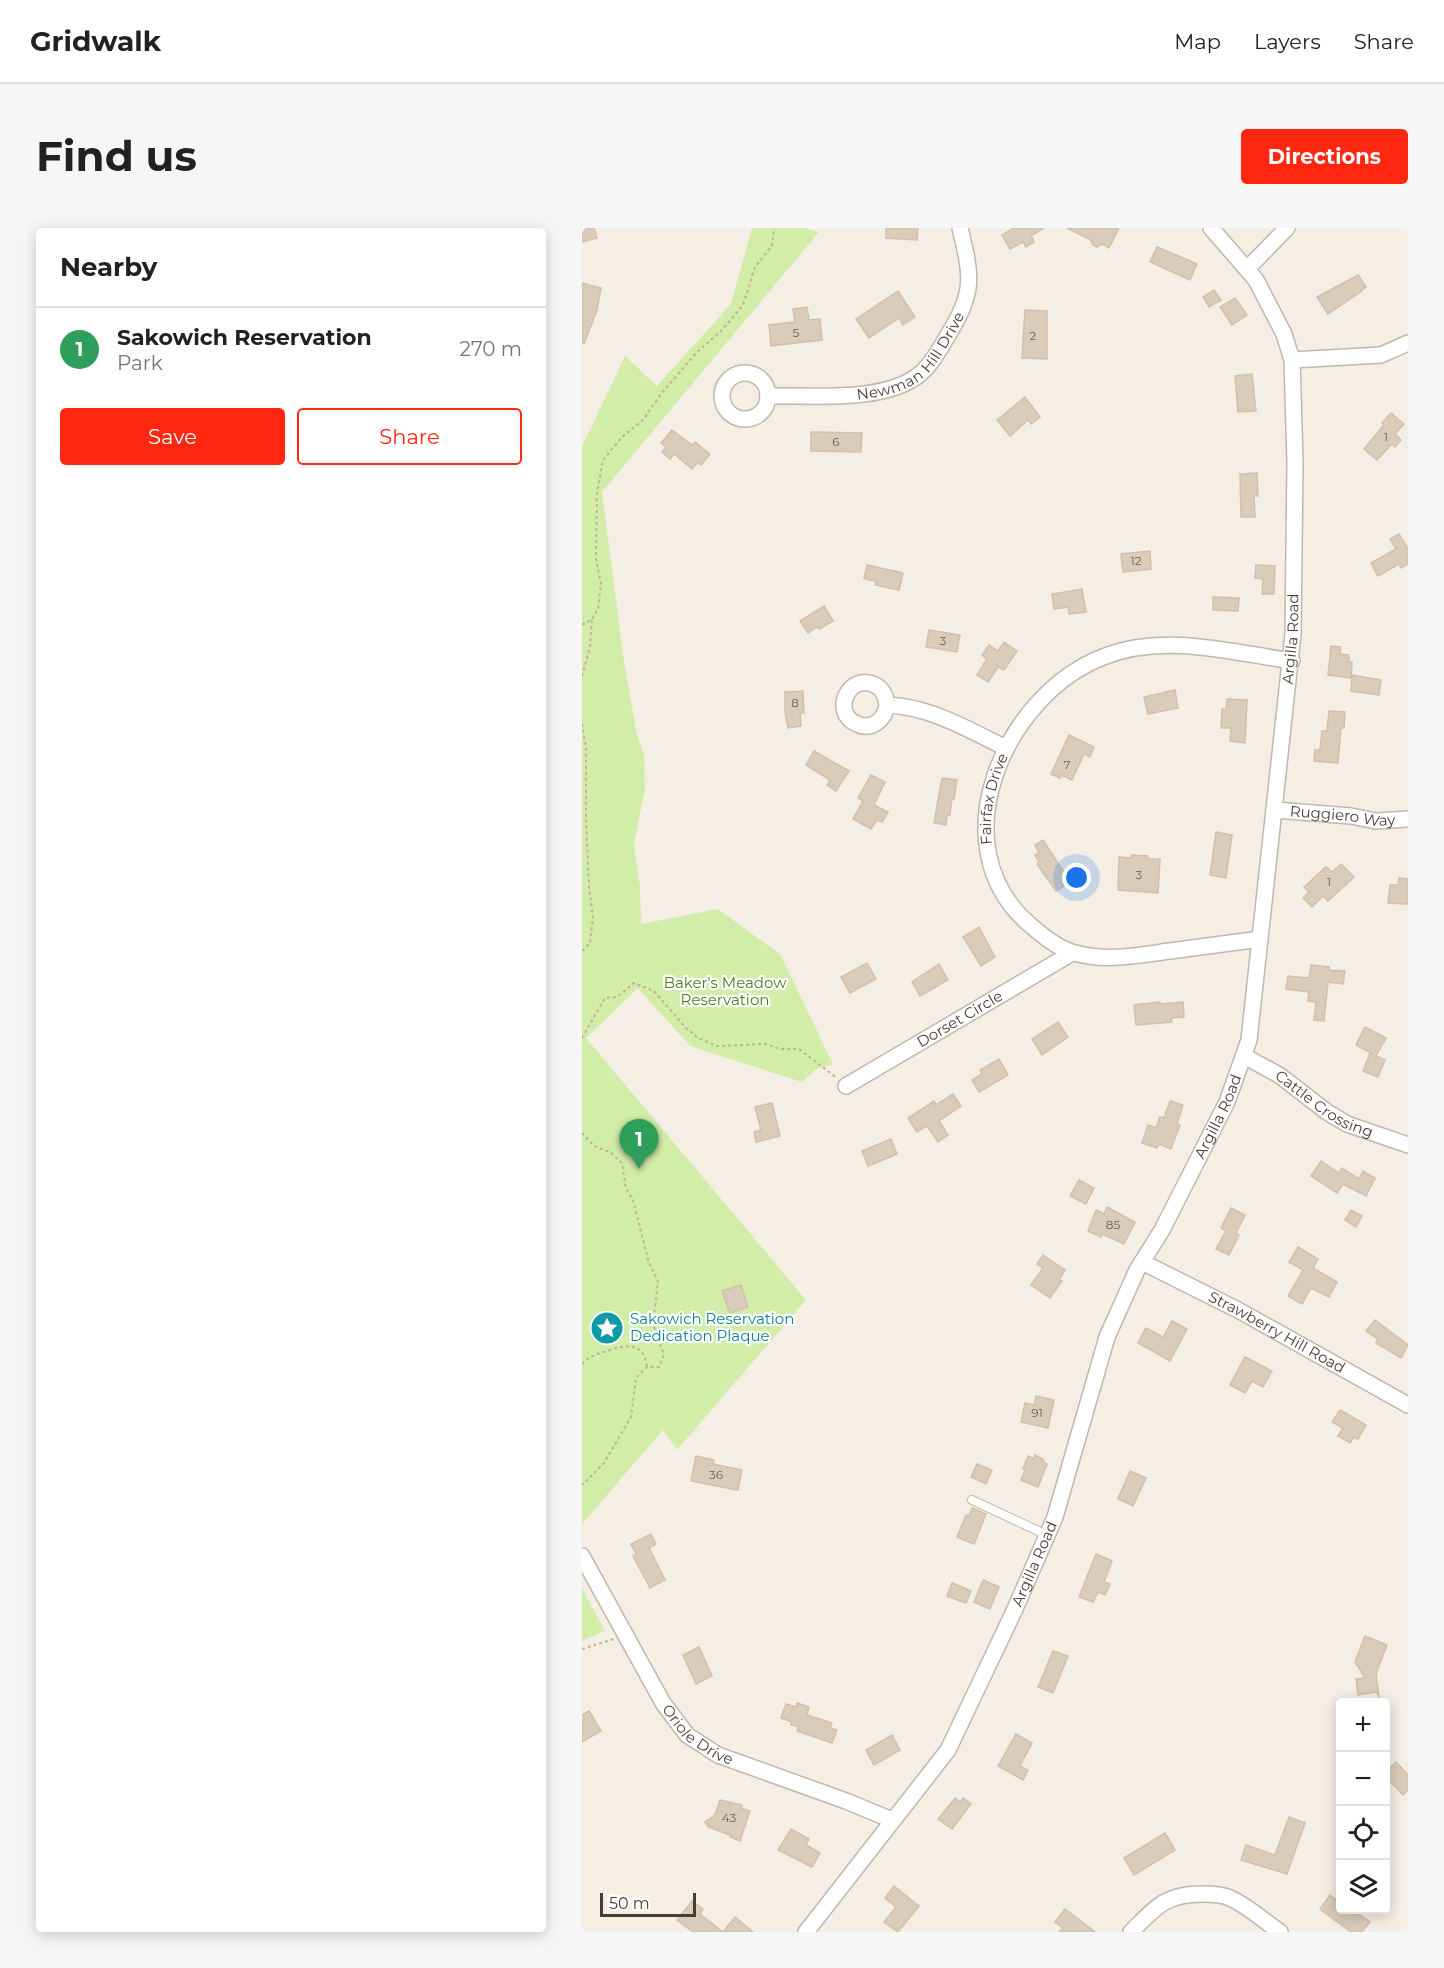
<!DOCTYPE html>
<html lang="en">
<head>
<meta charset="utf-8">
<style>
  :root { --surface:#fff; --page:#f6f6f6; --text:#202124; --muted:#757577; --line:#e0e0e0; --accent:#ff2710 }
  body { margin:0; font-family:Montserrat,sans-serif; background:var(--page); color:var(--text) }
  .controls { position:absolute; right:18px; bottom:18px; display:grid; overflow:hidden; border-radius:6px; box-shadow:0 3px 15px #0003 }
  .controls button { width:54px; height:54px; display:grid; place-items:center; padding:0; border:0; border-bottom:2px solid var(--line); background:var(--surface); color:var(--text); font:30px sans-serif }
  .scale { position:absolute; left:18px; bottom:15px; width:96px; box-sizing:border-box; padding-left:6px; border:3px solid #473e33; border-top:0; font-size:16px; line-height:21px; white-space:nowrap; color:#473e33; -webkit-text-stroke:4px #fff; paint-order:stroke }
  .you { position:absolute; left:495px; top:650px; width:21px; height:21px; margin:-15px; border:4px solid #fff; border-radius:50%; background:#1a73e8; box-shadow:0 0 0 9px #1a73e833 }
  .badge { display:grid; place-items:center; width:39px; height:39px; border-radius:50%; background:var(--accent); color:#fff; font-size:20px; font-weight:700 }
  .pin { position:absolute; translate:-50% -50px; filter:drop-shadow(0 2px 3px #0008) }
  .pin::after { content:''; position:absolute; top:32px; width:21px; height:18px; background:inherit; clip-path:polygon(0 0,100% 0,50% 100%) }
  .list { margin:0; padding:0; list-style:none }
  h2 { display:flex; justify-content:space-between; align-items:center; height:78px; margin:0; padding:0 24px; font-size:26px }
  h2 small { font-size:20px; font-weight:400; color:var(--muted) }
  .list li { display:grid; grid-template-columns:39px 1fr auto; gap:18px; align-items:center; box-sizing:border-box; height:84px; padding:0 24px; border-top:2px solid var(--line) }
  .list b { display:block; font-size:22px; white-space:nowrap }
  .list p { margin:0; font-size:20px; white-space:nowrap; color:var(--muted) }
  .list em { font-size:20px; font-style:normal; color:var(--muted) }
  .actions { display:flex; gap:12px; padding:18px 24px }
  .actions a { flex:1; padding:14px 0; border:2px solid var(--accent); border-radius:6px; text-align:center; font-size:21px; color:var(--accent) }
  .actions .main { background:var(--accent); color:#fff }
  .icon { flex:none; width:33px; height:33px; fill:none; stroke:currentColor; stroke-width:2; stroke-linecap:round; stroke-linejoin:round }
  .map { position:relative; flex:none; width:826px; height:1704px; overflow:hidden; border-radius:6px }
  header { display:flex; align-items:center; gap:36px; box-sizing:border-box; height:84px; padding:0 30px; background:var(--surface); border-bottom:2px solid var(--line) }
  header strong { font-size:28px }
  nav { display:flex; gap:33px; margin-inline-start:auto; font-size:21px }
  .intro { display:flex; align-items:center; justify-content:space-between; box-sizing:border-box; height:144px; padding:0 36px }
  h1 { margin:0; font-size:42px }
  .button { padding:15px 27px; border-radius:6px; background:var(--accent); color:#fff; font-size:21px; font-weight:700 }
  main { display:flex; gap:36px; padding:0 36px }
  aside { flex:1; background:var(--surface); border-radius:6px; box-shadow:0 3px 15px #0003 }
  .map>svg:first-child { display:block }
  .green { fill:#d2eda8 }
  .building { fill:#daccbb; stroke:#d2c1aa; stroke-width:1.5 }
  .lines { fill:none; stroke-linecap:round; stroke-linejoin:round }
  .service-casing { stroke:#c3b8a8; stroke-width:10 }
  .minor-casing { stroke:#c3b8a8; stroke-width:18 }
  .path { stroke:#c4b195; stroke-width:2; stroke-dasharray:3 3; stroke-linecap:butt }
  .service { stroke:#fff; stroke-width:8 }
  .minor { stroke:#fff; stroke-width:15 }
  .labels { text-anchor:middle; stroke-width:4.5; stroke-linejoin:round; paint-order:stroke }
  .number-label { font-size:12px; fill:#6c6255 }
  .street-label { font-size:15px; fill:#473e33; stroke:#fff }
  .park-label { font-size:15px; fill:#497f20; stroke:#fff }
  .culture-label { font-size:15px; fill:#0d838f; stroke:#fff; text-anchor:start }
</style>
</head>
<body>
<header>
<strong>Gridwalk</strong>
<nav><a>Map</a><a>Layers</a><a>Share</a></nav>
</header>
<div class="intro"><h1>Find us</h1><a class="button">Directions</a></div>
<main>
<aside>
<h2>Nearby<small></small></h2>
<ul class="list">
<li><span class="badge" style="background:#2e9e5b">1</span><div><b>Sakowich Reservation</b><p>Park</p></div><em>270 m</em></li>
</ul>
<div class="actions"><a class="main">Save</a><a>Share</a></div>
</aside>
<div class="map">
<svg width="826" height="1704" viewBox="0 0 826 1704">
  <rect width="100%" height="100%" fill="#f4eee4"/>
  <g class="green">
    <polygon points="170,0 223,0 237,4 20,264 42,434 55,507 62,527 63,561 52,616 58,659 59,696 136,681 198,726 251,836 234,841 220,854 108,818 56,760 4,810 224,1072 95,1222 81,1202 0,1296 0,219 43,128 75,158 149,76"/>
    <polygon points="0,1360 23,1403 0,1413"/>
  </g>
  <g class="building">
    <polygon points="0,0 12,0 15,10 0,14"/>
    <polygon points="304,0 336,0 335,12 304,10"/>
    <polygon points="432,0 462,0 449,8 452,14 444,19 441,14 428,21 420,7"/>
    <polygon points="485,0 537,0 527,20 520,16 515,19 511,17 509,12"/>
    <polygon points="575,19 615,36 608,52 568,34"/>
    <polygon points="776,47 784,59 779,62 780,63 746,86 735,69"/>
    <polygon points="0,55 19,60 15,82 2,116 0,115"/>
    <polygon points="632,62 639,72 627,79 621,69"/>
    <polygon points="316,63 333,89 321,97 317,90 287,110 274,91"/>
    <polygon points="653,70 665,87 650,97 638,79"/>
    <polygon points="225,79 227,92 238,91 240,112 189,118 187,97 213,94 211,81"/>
    <polygon points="443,82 465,83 465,131 440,130"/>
    <polygon points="670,146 674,183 656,184 653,148"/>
    <polygon points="443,169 458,189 449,196 446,192 428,208 415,192"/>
    <polygon points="809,185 822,196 813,206 819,212 813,219 810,216 795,232 782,221 802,197 800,195"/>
    <polygon points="90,202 110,217 113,214 128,226 119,237 116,234 110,241 92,226 88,231 80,224 84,219 79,215"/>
    <polygon points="229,204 280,205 279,224 229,223"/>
    <polygon points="675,245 676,268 672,268 673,289 659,289 658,246"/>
    <polygon points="817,306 826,321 826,336 819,340 817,336 796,348 789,335 814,321 808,311"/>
    <polygon points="568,323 569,341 541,344 539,326"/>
    <polygon points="285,337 321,345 317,362 293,357 294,353 282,351"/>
    <polygon points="674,337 693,338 692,366 680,366 681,351 673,350"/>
    <polygon points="500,361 504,384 487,386 486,379 472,381 470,366"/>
    <polygon points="631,369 657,370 656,383 631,382"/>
    <polygon points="242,378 251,393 237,401 235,399 226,405 218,393"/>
    <polygon points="347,402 378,407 375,424 344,419"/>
    <polygon points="422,414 435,423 422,442 416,439 406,454 395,447 405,431 400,427 407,417 416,423"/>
    <polygon points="749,418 759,419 758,426 767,427 767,434 770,434 769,450 746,447"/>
    <polygon points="770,447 799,452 797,467 769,463"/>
    <polygon points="593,462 596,480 566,486 562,469"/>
    <polygon points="221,463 222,485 218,485 219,498 206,500 203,485 203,464"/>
    <polygon points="645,471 665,472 663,515 648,513 649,500 639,500 640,481 644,482"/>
    <polygon points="747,483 763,484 762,500 759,500 756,535 732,533 733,522 738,522 740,503 745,503"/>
    <polygon points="487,507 512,519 508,529 502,526 490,552 479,547 478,550 469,546"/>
    <polygon points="232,523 267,543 254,563 245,557 248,552 224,537"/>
    <polygon points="289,547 303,554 292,577 306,584 300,594 295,592 289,601 271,591 281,573 276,570"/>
    <polygon points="360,550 375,552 372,571 370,571 368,587 365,587 364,597 352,595"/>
    <polygon points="634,604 650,607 644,650 628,647"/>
    <polygon points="461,612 481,643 486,639 493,651 474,663 455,636 457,634 453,627 457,625 453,617"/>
    <polygon points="549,627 566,628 566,631 578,631 576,665 536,662 537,629 549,630"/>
    <polygon points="759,636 772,649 746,673 741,668 730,679 721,670 727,664 722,659 744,639 750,644"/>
    <polygon points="817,650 826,651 826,676 806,675 808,657 816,657"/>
    <polygon points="397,699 413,729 399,738 381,709"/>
    <polygon points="285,735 294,751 268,765 259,749"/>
    <polygon points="357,736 366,752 338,768 330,754"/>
    <polygon points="729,737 747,739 747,742 763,743 761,756 746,754 742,793 732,792 734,774 726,773 727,764 704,761 706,748 727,750"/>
    <polygon points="578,774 579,776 601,774 602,789 589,790 590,794 554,797 552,777"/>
    <polygon points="476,794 486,809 460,827 450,811"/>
    <polygon points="783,799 804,810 794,828 803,832 796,849 781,843 788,825 791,826 774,817"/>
    <polygon points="417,831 426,847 397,864 390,852 400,846 398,842"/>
    <polygon points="371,866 379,878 357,893 366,907 356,914 345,898 335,904 326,890 352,873 354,877"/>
    <polygon points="588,873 601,877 595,896 598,897 589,921 577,916 575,920 560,915 566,897 574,900 578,889 582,890"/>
    <polygon points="190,875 198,908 174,914 172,904 179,902 173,879"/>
    <polygon points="309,911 315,926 286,938 280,923"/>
    <polygon points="739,933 757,945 760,940 777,951 781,943 793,950 784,968 761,956 755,965 729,948"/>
    <polygon points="497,952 512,960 504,976 488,968"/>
    <polygon points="525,979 553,994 542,1016 520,1006 519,1009 506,1003 514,982 522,986"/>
    <polygon points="649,980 663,987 654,1005 657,1007 647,1027 634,1021 644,1003 639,1000"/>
    <polygon points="769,982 780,988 774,999 763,992"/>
    <polygon points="716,1019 736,1031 731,1040 755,1054 747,1069 729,1060 720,1076 706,1068 721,1042 707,1034"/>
    <polygon points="461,1027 483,1042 477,1052 480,1053 468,1070 449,1057 461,1040 455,1036"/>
    <polygon points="159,1057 166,1079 148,1085 140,1063"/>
    <polygon points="793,1092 826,1117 819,1130 794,1115 796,1111 784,1103"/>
    <polygon points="590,1093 605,1101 588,1133 556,1115 564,1100 581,1109"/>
    <polygon points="663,1129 690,1143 681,1159 670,1153 663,1165 648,1157"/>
    <polygon points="454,1168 472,1172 466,1200 439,1194 443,1175 452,1177"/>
    <polygon points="758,1182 784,1197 776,1211 772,1209 768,1215 756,1208 761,1200 750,1194"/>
    <polygon points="453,1227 462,1232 461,1234 465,1236 456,1259 439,1252 443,1242 441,1241 446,1228 452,1231"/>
    <polygon points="114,1228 132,1232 131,1236 160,1242 156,1262 109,1253"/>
    <polygon points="395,1236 410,1242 404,1256 389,1249"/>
    <polygon points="548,1243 564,1250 551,1278 536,1271"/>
    <polygon points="390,1280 404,1286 392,1316 375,1309 384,1287 387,1288"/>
    <polygon points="69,1306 74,1316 67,1320 83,1352 68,1360 51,1328 54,1326 49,1316"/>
    <polygon points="514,1326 530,1333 522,1354 528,1356 523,1367 516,1364 511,1374 497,1369"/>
    <polygon points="401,1352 417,1359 408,1381 392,1374"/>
    <polygon points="370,1355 389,1363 384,1375 365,1368"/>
    <polygon points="783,1408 805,1417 794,1446 797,1468 794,1464 776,1467 774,1451 783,1450 773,1434"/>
    <polygon points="117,1419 130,1448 114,1456 101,1427"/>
    <polygon points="471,1423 486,1428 471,1465 456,1459"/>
    <polygon points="215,1475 227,1479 225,1487 250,1495 248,1500 255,1502 250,1515 215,1503 217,1499 209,1497 210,1494 199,1490 204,1476 214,1479"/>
    <polygon points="7,1483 19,1503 0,1514 0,1487"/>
    <polygon points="434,1506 450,1515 438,1538 446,1542 441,1552 416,1538"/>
    <polygon points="310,1507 318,1522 292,1537 284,1522"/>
    <polygon points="814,1534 826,1547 826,1562 821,1567 804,1549 804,1544"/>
    <polygon points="373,1570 378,1574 381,1570 389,1576 370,1601 356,1591"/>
    <polygon points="138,1572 160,1577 159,1580 168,1583 158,1613 148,1609 148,1607 126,1599 123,1594 133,1587"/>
    <polygon points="707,1589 723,1595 705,1646 659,1632 664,1617 693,1627"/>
    <polygon points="209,1601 227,1611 224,1617 238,1625 230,1639 196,1622"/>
    <polygon points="583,1605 593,1622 552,1647 542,1630"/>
    <polygon points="312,1658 337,1678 316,1704 302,1694 314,1679 303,1670"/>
    <polygon points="748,1667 759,1675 759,1682 771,1682 788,1694 780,1704 769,1704 738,1681"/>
    <polygon points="110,1673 121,1681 118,1686 141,1704 153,1689 171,1704 111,1704 95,1692"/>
    <polygon points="483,1681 513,1704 477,1704 481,1700 473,1694"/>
  </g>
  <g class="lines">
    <g class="service-casing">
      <polyline id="service" points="390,1272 465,1307"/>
    </g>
    <g class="minor-casing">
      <g id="minor">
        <polyline points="665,41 705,0"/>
        <polyline points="710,132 799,127 826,115"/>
        <circle cx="163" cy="168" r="23"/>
        <path id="s1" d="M186,168C230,167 303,175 338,146C350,136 357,122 365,109C393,63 390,50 378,0"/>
        <path d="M305,477C303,491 290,503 275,496C248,485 267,444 293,457C301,461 304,468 305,477C347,478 387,502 424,520"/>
        <path id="s2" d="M693,582L769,588L794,593L826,591"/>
        <path id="s3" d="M678,711C648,715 618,719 588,723C556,727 524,734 493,725C476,721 460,707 447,696C356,617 423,467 521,429C581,405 648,424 710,433"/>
        <path id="s4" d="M662,828L697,847L745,884L765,896L826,917"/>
        <path id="s5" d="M264,858L490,725"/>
        <path id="s6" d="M560,1034L656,1082L826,1177"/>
        <path id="s7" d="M0,1328L81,1475L105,1507L136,1527L264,1573L310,1592"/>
        <path id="s8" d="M224,1704L366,1522L433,1381L473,1289L525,1109L555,1042L580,1002L645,874L667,812L711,406L713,234L710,132L702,106L674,52L629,0"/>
        <path d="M549,1704C574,1679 583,1666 620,1666C629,1666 640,1666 648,1670C666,1678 682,1693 698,1704"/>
      </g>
    </g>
    <g class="path">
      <polyline points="0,397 10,391 16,381 19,355 14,332 15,265 21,232 40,209 61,192 79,166 114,125 140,102 161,77 173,39 190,18 192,0"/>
      <polyline points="0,448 8,419 10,391"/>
      <polyline points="0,496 4,520 4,591 7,660 11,690 8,715 0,723"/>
      <polyline points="0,810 23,770 35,769 52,755 72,763 103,799 116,810 135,818 184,816 198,821 217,821 255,850"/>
      <polyline points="0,905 12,918 28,924 40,935 44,961 51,972 67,1035 76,1053 71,1095 82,1127 77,1139 65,1139 54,1150 49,1189 22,1235 0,1257"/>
      <path d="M0,1136C7,1128 15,1126 25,1123C44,1116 62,1114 65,1139"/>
      <polyline points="0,1421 32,1411"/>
    </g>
    <use href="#service" class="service"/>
    <use href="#minor" class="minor"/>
  </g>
  <defs>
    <g id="sight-disc" transform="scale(1.725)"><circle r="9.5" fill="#0f9aa8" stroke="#fff"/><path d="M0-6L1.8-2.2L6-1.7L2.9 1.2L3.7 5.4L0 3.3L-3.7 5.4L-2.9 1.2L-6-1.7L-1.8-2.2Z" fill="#fff"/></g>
  </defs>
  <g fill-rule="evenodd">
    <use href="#sight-disc" x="25" y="1100"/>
  </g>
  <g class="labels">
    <g class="number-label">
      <text x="214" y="109">5</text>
      <text x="451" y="112">2</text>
      <text x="804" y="213">1</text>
      <text x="254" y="218">6</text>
      <text x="554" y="337">12</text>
      <text x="361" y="417">3</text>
      <text x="213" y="479">8</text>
      <text x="485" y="541">7</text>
      <text x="557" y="651">3</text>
      <text x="747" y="658">1</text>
      <text x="531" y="1001">85</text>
      <text x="455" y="1189">91</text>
      <text x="134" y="1251">36</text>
      <text x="147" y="1594">43</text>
    </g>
    <g class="street-label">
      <text dy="5" stroke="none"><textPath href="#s1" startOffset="159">Newman Hill Drive</textPath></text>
      <text dy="5" stroke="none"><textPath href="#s8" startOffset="1408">Argilla Road</textPath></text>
      <text dy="5" stroke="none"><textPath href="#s3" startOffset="380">Fairfax Drive</textPath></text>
      <text dy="5" stroke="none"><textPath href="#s2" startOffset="68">Ruggiero Way</textPath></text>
      <text dy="5" stroke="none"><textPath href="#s5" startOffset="132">Dorset Circle</textPath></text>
      <text dy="5" stroke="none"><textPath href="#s4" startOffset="94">Cattle Crossing</textPath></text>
      <text dy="5" stroke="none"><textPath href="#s8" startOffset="922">Argilla Road</textPath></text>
      <text dy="5" stroke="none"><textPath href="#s6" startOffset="152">Strawberry Hill Road</textPath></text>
      <text dy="5" stroke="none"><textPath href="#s8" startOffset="436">Argilla Road</textPath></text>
      <text dy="5" stroke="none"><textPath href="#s7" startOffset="216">Oriole Drive</textPath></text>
    </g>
    <g class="park-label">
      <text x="143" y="760">Baker's Meadow<tspan x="143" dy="17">Reservation</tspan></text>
    </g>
    <g class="culture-label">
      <text x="48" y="1096">Sakowich Reservation<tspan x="48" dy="17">Dedication Plaque</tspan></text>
    </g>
  </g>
</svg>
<div class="controls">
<button>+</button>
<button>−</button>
<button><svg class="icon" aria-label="locate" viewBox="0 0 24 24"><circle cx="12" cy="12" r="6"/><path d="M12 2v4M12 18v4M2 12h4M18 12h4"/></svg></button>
<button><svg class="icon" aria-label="layers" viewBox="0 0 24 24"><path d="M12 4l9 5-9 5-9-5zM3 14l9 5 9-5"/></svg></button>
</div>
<div class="scale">50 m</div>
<div class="you"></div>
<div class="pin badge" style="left:57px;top:941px;background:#2e9e5b">1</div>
</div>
</main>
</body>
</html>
